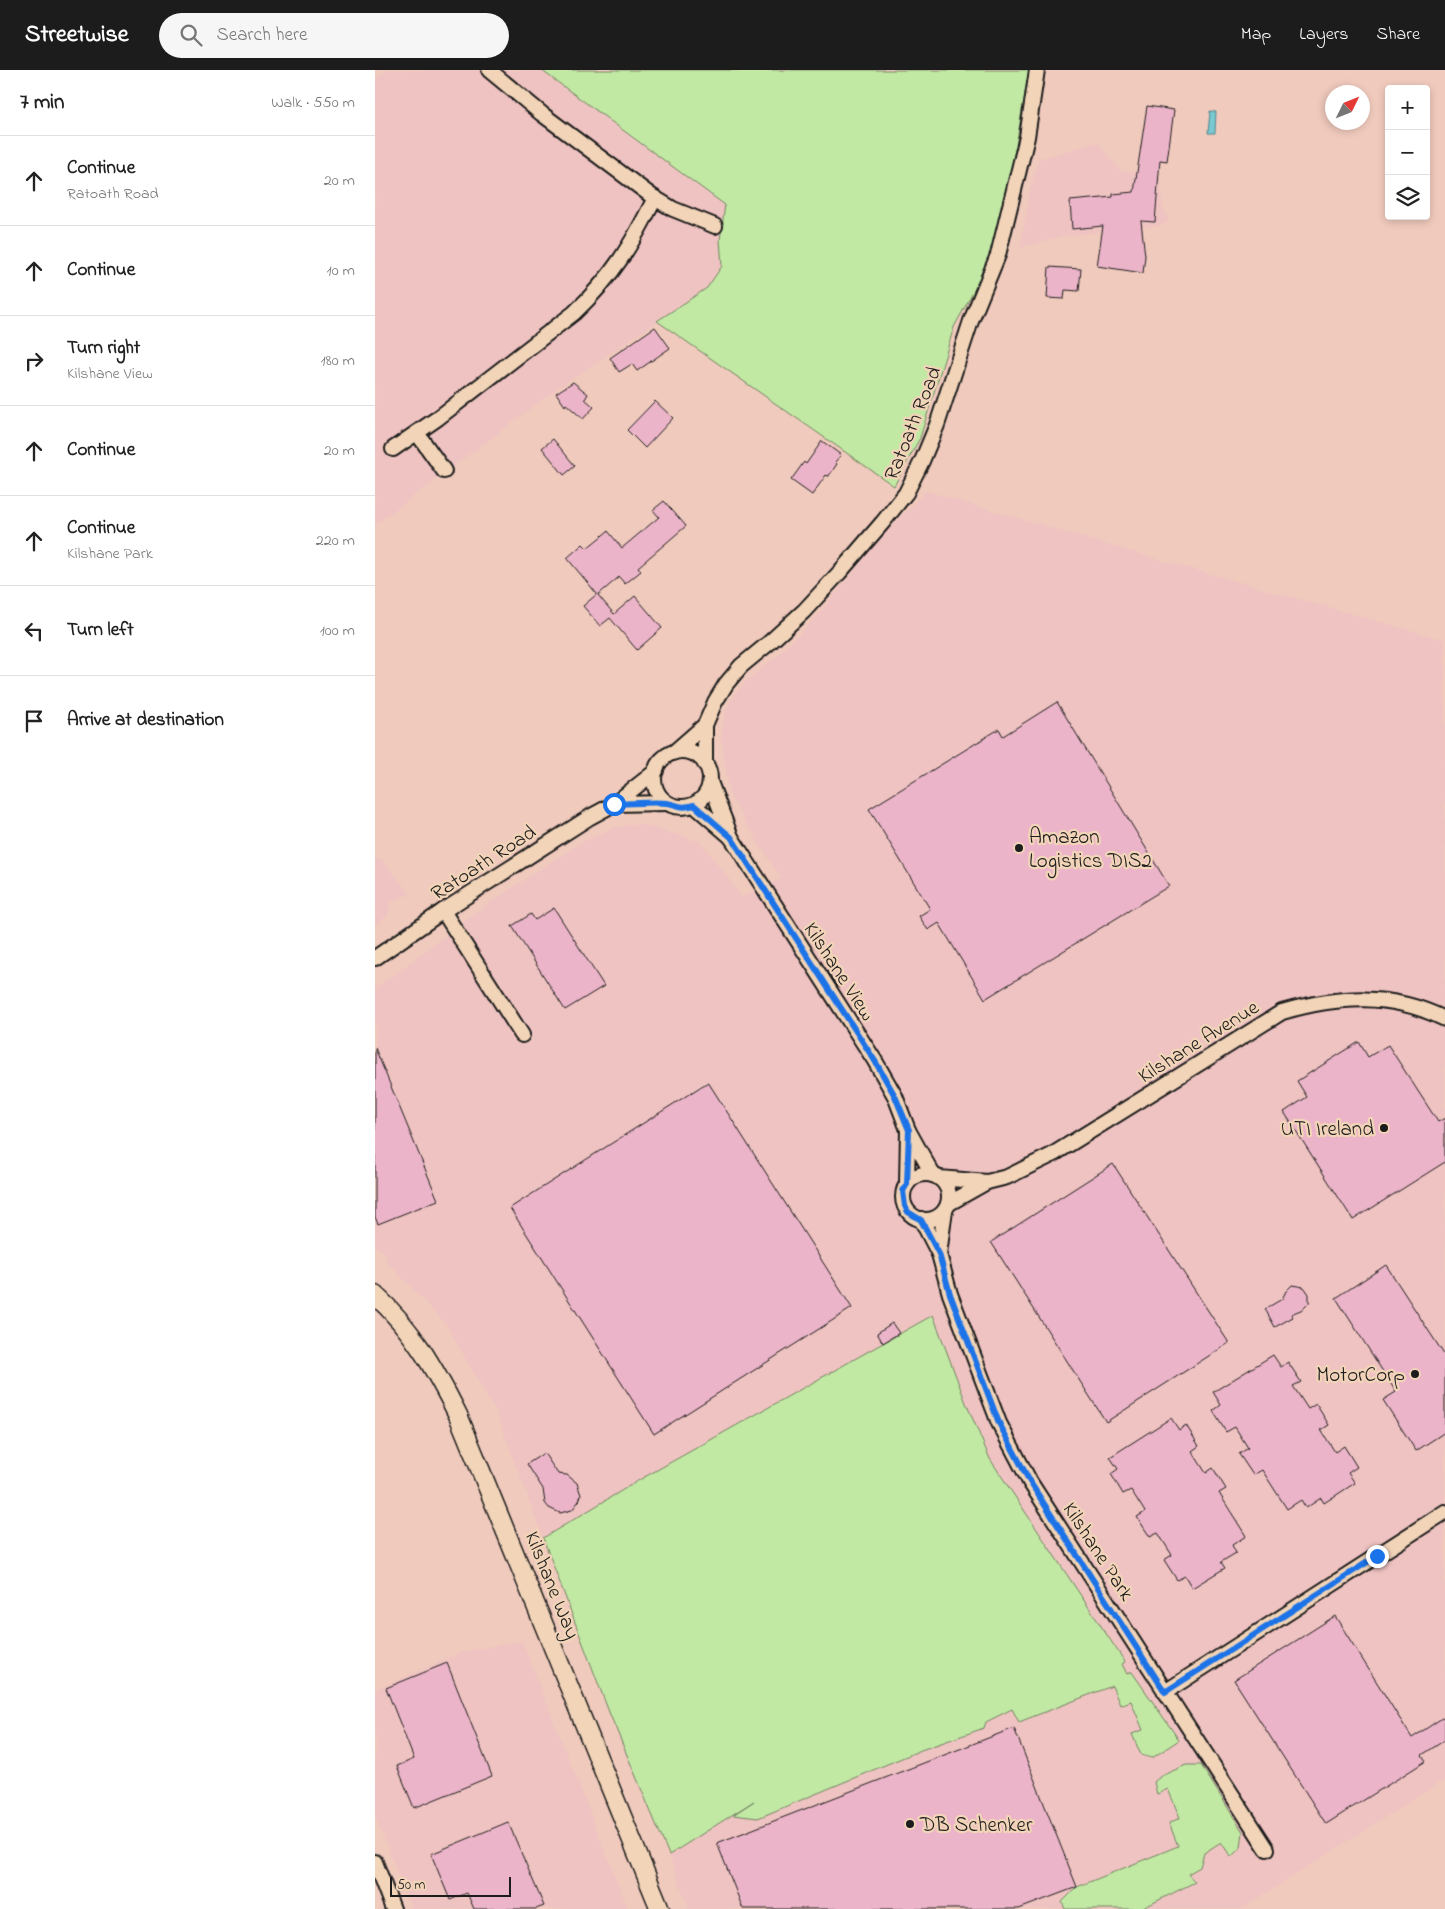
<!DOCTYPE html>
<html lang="en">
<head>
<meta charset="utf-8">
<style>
  :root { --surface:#fff; --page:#f6f6f6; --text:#222; --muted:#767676; --line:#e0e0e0; --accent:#1c1c1c }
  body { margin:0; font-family:"Indie Flower",sans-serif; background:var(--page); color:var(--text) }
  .controls { position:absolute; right:15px; top:15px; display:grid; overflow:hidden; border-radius:5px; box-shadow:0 2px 8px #0003 }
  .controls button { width:45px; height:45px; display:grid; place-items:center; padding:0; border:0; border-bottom:1px solid var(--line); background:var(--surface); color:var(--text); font:25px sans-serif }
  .compass { position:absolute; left:950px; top:15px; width:45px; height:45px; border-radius:50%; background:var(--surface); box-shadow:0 2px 8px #0003; rotate:47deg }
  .scale { position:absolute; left:15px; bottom:12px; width:121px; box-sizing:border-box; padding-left:5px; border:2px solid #1c1c1c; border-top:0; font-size:14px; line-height:18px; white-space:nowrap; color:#1c1c1c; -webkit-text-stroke:4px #f2d4b8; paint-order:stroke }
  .stop { position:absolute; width:15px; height:15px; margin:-11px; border:4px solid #1a73e8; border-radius:50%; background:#fff }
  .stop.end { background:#1a73e8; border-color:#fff; box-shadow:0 1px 5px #0008 }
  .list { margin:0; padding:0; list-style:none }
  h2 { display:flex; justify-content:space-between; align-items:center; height:65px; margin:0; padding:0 20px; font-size:21px }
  h2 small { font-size:16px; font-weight:400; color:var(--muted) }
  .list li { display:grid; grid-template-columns:32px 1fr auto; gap:15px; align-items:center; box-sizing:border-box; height:90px; padding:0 20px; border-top:1px solid var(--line) }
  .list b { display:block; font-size:19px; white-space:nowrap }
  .list p { margin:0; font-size:16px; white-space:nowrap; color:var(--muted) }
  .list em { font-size:16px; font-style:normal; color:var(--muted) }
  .icon { flex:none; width:28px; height:28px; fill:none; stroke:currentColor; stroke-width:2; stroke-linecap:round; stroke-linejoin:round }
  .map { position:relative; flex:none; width:1070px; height:1839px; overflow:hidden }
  header { display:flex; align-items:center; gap:30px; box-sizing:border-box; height:70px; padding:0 25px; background:var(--accent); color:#fff }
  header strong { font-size:24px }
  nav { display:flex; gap:28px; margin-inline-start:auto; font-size:18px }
  .search { width:350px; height:45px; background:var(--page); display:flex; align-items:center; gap:12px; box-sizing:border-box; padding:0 18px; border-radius:28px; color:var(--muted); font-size:19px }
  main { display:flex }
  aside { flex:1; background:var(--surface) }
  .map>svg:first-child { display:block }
  .built { fill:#efc3c1 }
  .green { fill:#c2e9a4; stroke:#6f8260 }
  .water { fill:#79c9d2; stroke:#548489 }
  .building { fill:#ecb4c9; stroke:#1c1c1c }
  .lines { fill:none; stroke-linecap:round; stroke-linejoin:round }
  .minor-casing { stroke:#1c1c1c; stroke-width:18 }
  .tertiary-casing { stroke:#1c1c1c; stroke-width:21 }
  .minor { stroke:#f2d4b8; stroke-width:14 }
  .tertiary { stroke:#f2d4b8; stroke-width:18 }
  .route { stroke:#1a73e8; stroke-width:6 }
  .poi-dot { fill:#1c1c1c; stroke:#f2d4b8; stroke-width:2 }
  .labels { text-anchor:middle; stroke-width:4.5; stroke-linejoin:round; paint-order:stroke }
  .street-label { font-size:21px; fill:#1c1c1c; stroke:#f2d4b8 }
  .poi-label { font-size:21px; fill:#1c1c1c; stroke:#f2d4b8; text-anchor:start }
</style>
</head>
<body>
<header>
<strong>Streetwise</strong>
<div class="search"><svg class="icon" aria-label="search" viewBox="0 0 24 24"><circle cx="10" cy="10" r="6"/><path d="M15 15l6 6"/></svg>Search here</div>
<nav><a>Map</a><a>Layers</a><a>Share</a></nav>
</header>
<main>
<aside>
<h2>7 min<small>Walk · 550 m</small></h2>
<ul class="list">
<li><svg class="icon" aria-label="ahead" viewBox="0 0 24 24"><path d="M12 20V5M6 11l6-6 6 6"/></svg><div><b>Continue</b><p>Ratoath Road</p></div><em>20 m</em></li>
<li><svg class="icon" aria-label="ahead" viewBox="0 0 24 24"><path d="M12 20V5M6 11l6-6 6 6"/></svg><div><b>Continue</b></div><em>10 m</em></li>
<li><svg class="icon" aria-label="right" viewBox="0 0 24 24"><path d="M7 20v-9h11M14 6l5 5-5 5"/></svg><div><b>Turn right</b><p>Kilshane View</p></div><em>180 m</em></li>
<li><svg class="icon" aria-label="ahead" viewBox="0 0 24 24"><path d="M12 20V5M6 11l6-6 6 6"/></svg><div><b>Continue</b></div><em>20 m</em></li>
<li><svg class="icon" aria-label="ahead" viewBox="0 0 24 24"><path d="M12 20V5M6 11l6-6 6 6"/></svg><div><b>Continue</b><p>Kilshane Park</p></div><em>220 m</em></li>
<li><svg class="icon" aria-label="left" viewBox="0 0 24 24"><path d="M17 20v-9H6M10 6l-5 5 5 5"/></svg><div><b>Turn left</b></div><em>100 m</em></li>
<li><svg class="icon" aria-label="arrive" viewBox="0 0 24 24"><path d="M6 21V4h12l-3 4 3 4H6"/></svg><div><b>Arrive at destination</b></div></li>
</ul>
</aside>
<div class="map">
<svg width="1070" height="1839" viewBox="0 0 1070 1839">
  <rect width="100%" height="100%" fill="#f0cabd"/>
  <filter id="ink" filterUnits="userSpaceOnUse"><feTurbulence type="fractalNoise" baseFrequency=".02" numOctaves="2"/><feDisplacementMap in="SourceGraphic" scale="10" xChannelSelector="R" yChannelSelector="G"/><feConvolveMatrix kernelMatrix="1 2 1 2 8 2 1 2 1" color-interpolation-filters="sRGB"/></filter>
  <g filter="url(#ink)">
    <g class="built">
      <polygon points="13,0 166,0 350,135 345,170 347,196 332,218 183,318 0,455 0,10"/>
      <polygon points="722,72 746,101 785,106 788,137 794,151 787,155 688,166 645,178 656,115 664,89"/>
      <polygon points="551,421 785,490 1070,570 1070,1709 867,1839 314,1839 294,1785 253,1693 121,1342 71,1254 13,1193 9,1181 0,1178 0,918 55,878 88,851 165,799 208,772 240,757 265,754 326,772 367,827 406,809 355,727 346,667 351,639 361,623 372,610 401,587 441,547 513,460"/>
      <polygon points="0,789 7,790 35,824 16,831 13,845 0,856"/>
      <polygon points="147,1571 253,1839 37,1839 0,1746 0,1620 87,1582"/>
    </g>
    <g class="green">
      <polygon points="166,0 654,0 641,76 614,193 579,257 545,368 519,416 282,251 332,218 347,196 345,170 350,135"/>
      <polygon points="558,1245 591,1333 615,1389 750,1592 747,1594 752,1604 757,1602 804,1670 777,1688 766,1685 757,1664 768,1660 756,1631 745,1635 737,1616 644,1652 637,1639 611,1652 609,1658 546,1680 383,1748 358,1745 379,1731 294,1785 234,1642 168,1468 266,1409"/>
      <polygon points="811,1695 826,1695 868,1762 866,1777 856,1787 846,1772 829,1783 825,1797 813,1804 820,1812 766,1839 690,1839 687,1832 702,1817 803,1776 794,1753 805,1748 793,1719 782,1724 779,1712 786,1706"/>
    </g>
    <polygon class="water" points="835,41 841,42 840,63 833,63"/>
    <g class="building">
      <polygon points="772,36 799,40 792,91 785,90 780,152 766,151 770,186 768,203 722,196 728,156 697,159 695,131 738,127 738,124 759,122"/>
      <polygon points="674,197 706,199 704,221 690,220 689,229 672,228"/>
      <polygon points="280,257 295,278 262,301 257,294 244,302 235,288"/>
      <polygon points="198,312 213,324 210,329 219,337 208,349 191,334 190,336 181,323"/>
      <polygon points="280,331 298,348 270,378 252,360"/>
      <polygon points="178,369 200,396 189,405 167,378"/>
      <polygon points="447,371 466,385 460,392 462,394 453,407 451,405 437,425 416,410 429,392 431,394"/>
      <polygon points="289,431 311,456 263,497 266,501 250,514 244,507 223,525 239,544 260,526 287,558 262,580 235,548 225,556 208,536 222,524 192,488 208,474 212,478 233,461 247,478 284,447 278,440"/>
      <polygon points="682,632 794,816 610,929 564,853 553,860 544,846 555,839 494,739 624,659 628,666"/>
      <polygon points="179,838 229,916 190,940 137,856 156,844 160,850"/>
      <polygon points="984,972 993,987 1013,975 1063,1052 1070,1048 1070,1092 978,1150 909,1042 932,1027 922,1011"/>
      <polygon points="0,978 63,1130 3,1154 0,1147"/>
      <polygon points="333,1012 477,1238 279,1364 135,1138"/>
      <polygon points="738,1094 854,1273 731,1352 616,1172"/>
      <polygon points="1011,1195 1070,1286 1070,1362 1041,1381 1008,1330 1021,1322 961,1228"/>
      <polygon points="917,1215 929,1217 934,1224 934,1233 928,1239 916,1244 918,1247 900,1257 890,1239 907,1229 911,1221"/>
      <polygon points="517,1253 524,1263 508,1273 502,1263"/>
      <polygon points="898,1285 906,1297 913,1292 926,1312 918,1316 933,1339 941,1334 954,1355 946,1360 960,1382 969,1376 982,1397 973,1403 980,1413 949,1433 946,1428 931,1438 926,1430 912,1439 887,1400 878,1405 864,1384 873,1378 860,1357 851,1362 838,1341 846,1335 838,1322"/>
      <polygon points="796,1348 804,1360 811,1355 824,1376 817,1381 831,1403 838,1398 851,1419 844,1423 871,1466 857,1475 861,1483 846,1492 850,1498 817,1518 810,1506 802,1510 789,1490 797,1485 783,1463 775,1467 762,1447 770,1442 756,1420 748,1424 736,1404 743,1399 735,1387"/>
      <polygon points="169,1383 183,1404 192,1405 202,1413 206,1425 204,1431 197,1440 185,1443 174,1438 170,1433 168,1419 152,1394"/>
      <polygon points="960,1546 1037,1668 1070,1646 1070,1670 1047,1685 1051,1691 951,1754 859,1610"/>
      <polygon points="72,1593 117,1706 39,1738 22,1696 39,1689 11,1618"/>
      <polygon points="639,1658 702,1817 644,1839 368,1839 342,1773"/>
      <polygon points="133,1752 169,1836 161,1839 99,1839 92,1823 75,1830 56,1784"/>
    </g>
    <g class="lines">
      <g class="minor-casing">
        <g id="minor">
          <polyline points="114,0 167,44 278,127 298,139 340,156"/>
          <polyline points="42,363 69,401"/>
          <path d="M18,379L63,348L199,243C238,206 256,176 280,128"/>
          <polyline points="330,655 340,632 351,614 366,596 394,573 429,541 464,503 508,452 531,423 547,391 562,355 596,251 623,185 652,67 662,0"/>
          <circle cx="307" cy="709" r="28"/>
          <polyline points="298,683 330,655 330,694"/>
          <polyline points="281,701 239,734 292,733"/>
          <polyline points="319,735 356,767 335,712"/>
          <polyline points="356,767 500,991 520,1026 533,1060"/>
          <polyline points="68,841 147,965"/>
          <polyline points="0,888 68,841 215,747 239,734"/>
          <circle cx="551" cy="1127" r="23"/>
          <polyline points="564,1108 612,1112 573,1134"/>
          <path d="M612,1112L632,1107L677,1085L907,942C964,926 1016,922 1070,949"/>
          <polyline points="532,1114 533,1060 558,1105"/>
          <polyline points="546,1149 564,1184 570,1140"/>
          <polyline points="564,1184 575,1224 624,1353 655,1412 892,1779"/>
          <polyline points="790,1622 1070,1442"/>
          <polyline points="0,1792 18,1839"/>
        </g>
      </g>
      <g class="tertiary-casing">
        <path id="tertiary" d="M0,1225C37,1258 61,1301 83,1345L285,1839"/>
      </g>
      <use href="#minor" class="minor"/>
      <use href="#tertiary" class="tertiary"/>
    </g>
  </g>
  <g class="lines" filter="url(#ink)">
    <path class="route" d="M239,734C253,734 280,731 292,733C305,735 305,739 319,735L356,767L500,991L520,1026L534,1060L532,1114L528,1121L530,1136L533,1142L546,1150L564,1184L575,1224L624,1353L655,1412L790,1622L1002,1486"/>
  </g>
  <g class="poi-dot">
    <circle cx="644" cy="778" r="5"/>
    <circle cx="1009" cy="1058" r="5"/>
    <circle cx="1040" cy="1304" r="5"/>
    <circle cx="535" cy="1754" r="5"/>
  </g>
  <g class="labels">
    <g class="street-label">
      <text transform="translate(537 353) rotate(-68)" y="7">Ratoath Road</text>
      <text transform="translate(108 792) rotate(-33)" y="7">Ratoath Road</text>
      <text transform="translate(465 901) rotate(57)" y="7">Kilshane View</text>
      <text transform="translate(823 971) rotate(-32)" y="7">Kilshane Avenue</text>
      <text transform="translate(724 1481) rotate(57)" y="7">Kilshane Park</text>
      <text transform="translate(178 1515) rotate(68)" y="7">Kilshane Way</text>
    </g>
    <g class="poi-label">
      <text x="654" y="773">Amazon<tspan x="654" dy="24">Logistics DIS2</tspan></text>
      <text x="999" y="1065" text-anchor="end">UTI Ireland</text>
      <text x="1030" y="1311" text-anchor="end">MotorCorp</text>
      <text x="545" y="1761">DB Schenker</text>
    </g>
  </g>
</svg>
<div class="controls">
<button>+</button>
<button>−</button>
<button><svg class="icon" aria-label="layers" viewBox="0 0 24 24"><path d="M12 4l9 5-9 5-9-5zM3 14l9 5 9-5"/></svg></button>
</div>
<svg class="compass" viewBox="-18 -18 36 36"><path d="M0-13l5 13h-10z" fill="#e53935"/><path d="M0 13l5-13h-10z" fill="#767676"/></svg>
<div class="scale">50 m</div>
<div class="stop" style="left:239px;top:734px"></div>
<div class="stop end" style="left:1002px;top:1486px"></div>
</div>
</main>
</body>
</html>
